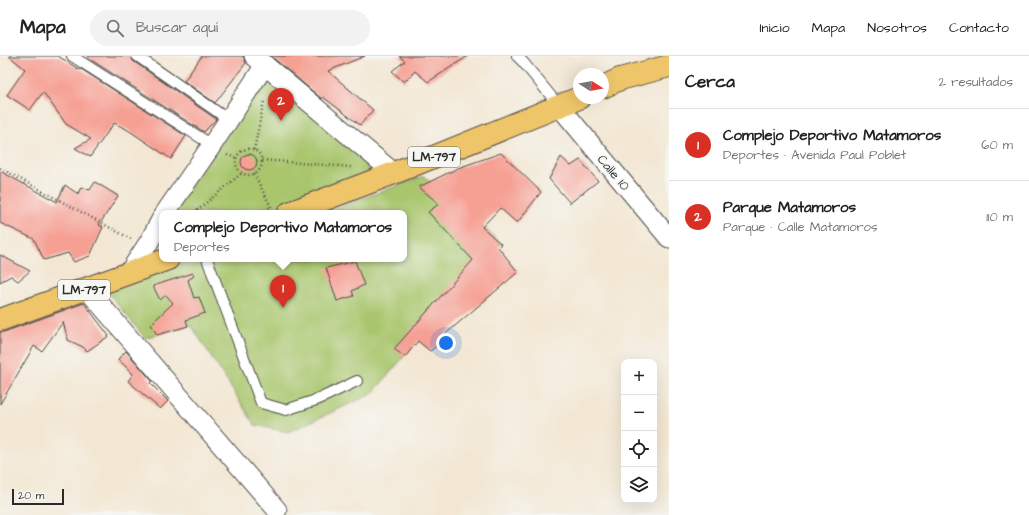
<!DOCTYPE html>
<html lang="es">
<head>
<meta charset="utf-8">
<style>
  :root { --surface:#fff; --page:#f2f2f2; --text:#222; --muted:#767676; --line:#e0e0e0; --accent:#d93025 }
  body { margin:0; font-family:"Architects Daughter",sans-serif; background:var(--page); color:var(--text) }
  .controls { position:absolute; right:12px; bottom:12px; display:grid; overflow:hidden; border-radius:8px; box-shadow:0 4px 16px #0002 }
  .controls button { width:36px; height:36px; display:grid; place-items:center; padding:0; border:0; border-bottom:1px solid var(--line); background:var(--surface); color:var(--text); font:20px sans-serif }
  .compass { position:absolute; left:573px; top:12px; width:36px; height:36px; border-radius:50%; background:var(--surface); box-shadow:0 4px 16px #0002; rotate:101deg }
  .scale { position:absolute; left:12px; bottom:10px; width:52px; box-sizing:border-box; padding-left:4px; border:2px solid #2b2b2b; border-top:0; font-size:11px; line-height:14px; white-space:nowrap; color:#2b2b2b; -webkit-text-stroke:3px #f6f6f2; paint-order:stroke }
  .you { position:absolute; left:446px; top:287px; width:14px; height:14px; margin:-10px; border:3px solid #fff; border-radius:50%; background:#1a73e8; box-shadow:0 0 0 6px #1a73e833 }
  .badge { display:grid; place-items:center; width:26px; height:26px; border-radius:50%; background:var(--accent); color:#fff; font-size:13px; font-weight:700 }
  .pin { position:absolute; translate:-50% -33px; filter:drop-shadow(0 1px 2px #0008) }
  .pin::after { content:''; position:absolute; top:21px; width:14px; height:12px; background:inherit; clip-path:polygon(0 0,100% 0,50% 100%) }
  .popup { position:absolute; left:159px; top:154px; width:248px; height:52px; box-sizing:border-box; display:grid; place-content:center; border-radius:8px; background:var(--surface); filter:drop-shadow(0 1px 3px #0005); font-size:13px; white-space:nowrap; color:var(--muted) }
  .popup b { font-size:15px; color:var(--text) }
  .popup::after { content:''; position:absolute; left:50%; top:100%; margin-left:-8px; border:8px solid transparent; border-top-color:var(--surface) }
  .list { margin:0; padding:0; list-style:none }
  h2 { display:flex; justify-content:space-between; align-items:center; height:52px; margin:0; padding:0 16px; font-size:17px }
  h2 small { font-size:13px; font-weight:400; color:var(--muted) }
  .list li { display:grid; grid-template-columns:26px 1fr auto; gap:12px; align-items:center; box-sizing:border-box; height:72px; padding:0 16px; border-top:1px solid var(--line) }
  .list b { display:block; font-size:15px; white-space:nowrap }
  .list p { margin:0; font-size:13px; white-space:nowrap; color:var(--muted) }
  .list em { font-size:13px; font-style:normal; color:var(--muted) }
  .icon { flex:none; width:22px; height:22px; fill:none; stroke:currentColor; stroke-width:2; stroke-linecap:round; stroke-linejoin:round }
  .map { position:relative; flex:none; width:669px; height:459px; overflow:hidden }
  header { display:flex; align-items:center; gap:24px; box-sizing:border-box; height:56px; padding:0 20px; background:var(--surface); border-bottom:1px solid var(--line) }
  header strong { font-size:19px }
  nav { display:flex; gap:22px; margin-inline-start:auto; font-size:14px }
  .search { width:280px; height:36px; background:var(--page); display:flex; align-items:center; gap:10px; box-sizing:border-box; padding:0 14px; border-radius:22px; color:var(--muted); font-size:15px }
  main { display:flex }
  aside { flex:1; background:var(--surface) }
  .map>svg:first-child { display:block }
  .green { fill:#a9c66d; stroke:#6a784c }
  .building { fill:#f6a094 }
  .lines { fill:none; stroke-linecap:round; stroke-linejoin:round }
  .lane-casing { stroke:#494744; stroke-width:12 }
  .street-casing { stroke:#494744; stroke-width:21 }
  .primary-casing { stroke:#494744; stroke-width:24 }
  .path { stroke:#494744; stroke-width:2.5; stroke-dasharray:1 3; stroke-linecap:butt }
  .lane { stroke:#fff; stroke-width:10 }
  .street { stroke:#fff; stroke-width:19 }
  .primary { stroke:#eec569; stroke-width:22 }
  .labels { text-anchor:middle; stroke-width:3.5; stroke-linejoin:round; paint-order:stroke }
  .shield { fill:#f6f6f2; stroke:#686867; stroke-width:1 }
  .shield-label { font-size:12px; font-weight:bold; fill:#2b2b2b }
  .street-label { font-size:13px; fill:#2b2b2b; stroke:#f6f6f2 }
</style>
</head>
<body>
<header>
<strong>Mapa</strong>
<div class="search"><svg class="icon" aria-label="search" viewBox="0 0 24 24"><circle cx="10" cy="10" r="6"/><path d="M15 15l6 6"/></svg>Buscar aquí</div>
<nav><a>Inicio</a><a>Mapa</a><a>Nosotros</a><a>Contacto</a></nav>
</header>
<main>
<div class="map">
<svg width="669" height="459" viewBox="0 0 669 459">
  <rect width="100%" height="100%" fill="#f6f6f2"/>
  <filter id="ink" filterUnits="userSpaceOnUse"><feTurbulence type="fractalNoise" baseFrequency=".025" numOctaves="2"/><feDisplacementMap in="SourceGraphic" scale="8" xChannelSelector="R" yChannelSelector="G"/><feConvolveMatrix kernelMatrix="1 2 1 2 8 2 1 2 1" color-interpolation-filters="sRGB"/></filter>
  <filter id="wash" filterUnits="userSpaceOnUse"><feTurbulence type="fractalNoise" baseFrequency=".012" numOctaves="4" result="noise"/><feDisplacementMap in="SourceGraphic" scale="16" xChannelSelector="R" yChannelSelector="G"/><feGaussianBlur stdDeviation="0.9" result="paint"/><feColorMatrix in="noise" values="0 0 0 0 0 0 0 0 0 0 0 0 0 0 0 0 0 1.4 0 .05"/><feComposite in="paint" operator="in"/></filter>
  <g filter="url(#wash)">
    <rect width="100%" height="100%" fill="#f3e7d3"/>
    <g class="green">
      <polygon points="269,15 383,115 267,157 172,157"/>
      <polygon points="424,120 501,187 372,338 288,376 255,369 191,269 145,282 107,235 195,203 404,203 404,157 322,157"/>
    </g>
    <g id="blocks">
      <g class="building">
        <polygon points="9,0 58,0 80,14 81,13 186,80 171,103 128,74 114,67 90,101 75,92 91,83 66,68 43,36 30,54 7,39 25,13"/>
        <polygon points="89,0 131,0 133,5 216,63 204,76 88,2"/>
        <polygon points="202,0 243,0 246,7 215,47 184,25"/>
        <polygon points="271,0 365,0 328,15 373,54 360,69 323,41 322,43"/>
        <polygon points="399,0 468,0 428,26 415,15 404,26 392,15 405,5"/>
        <polygon points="501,97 541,136 517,167 500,152 482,171 501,188 498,191 518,216 442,281 445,284 430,295 418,285 405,301 394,293 473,204 428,156 439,148 419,131 458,112"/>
        <circle cx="249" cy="106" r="8"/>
        <polygon points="561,101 571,110 580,104 598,125 570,147 549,123"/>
        <polygon points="0,115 57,146 65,129 78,138 81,131 90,134 95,126 118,140 99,169 103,171 90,200 74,206 68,197 44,204 34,183 0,167"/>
        <polygon points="0,199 30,215 18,225 11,220 0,226"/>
        <polygon points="355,205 364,229 352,235 354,240 337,245 326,212"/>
        <polygon points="193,217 194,220 188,224 194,242 199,241 205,257 186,264 188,270 157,279 151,268 173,247 166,239 160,244 153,230"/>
        <polygon points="84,247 109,280 87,295 83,291 68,284 63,266 42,295 34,290 0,348 0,276 4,276"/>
        <polygon points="126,295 152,325 150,327 168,345 160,353 128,325 133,318 118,303"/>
      </g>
    </g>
  </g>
  <g filter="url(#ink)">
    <use href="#blocks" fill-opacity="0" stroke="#494744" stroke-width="1"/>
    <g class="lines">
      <g class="lane-casing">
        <g id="lane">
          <polyline points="72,0 212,89"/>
          <polyline points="137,0 229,64"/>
          <polyline points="517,0 523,6 560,51"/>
          <polyline points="207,203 261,347 286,354 319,343 357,325"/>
        </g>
      </g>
      <g class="street-casing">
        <g id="street">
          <polyline points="254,0 394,117"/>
          <polyline points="560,51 669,182"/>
          <polyline points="165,157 212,89 265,9"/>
          <polyline points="128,218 149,186 162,162"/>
          <polyline points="87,233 277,454"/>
        </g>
      </g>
      <g class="primary-casing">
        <g id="primary">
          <polyline points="603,31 620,23 669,10"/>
          <polyline points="289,157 394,117 579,42"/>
          <polyline points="0,264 168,203"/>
        </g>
      </g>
      <g class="path">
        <circle cx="249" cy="106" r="13"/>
        <polyline points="254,94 264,45"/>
        <polyline points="227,99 236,102"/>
        <polyline points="262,104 351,111"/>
        <polyline points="0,112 131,183"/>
        <polyline points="254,118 271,151"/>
        <polyline points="194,157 242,117"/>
        <polyline points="257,157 271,152"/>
      </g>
      <use href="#lane" class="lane"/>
      <use href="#street" class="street"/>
      <use href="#primary" class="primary"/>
    </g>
  </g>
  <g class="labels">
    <g class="shield">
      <rect x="408" y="91" width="52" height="20" rx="3"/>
      <rect x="58" y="224" width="52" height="20" rx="3"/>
    </g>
    <g class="shield-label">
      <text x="434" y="105">LM-797</text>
      <text x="84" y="238">LM-797</text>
    </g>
    <g class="street-label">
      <text transform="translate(614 116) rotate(50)" y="5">Calle 10</text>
    </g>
  </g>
</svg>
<div class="controls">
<button>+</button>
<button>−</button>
<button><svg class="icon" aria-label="locate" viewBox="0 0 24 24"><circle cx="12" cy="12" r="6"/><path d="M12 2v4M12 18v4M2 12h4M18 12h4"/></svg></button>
<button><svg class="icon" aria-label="layers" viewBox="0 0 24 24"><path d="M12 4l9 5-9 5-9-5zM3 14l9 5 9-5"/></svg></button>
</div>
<svg class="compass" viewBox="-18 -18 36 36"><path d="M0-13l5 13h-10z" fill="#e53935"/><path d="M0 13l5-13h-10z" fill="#767676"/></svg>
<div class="scale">20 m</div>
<div class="you"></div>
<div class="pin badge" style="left:283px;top:252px">1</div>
<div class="popup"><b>Complejo Deportivo Matamoros</b>Deportes</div>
<div class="pin badge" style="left:281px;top:65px">2</div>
</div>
<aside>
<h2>Cerca<small>2 resultados</small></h2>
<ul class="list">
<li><span class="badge">1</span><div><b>Complejo Deportivo Matamoros</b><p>Deportes · Avenida Paul Poblet</p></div><em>60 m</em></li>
<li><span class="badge">2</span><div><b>Parque Matamoros</b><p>Parque · Calle Matamoros</p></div><em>110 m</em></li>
</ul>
</aside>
</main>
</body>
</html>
